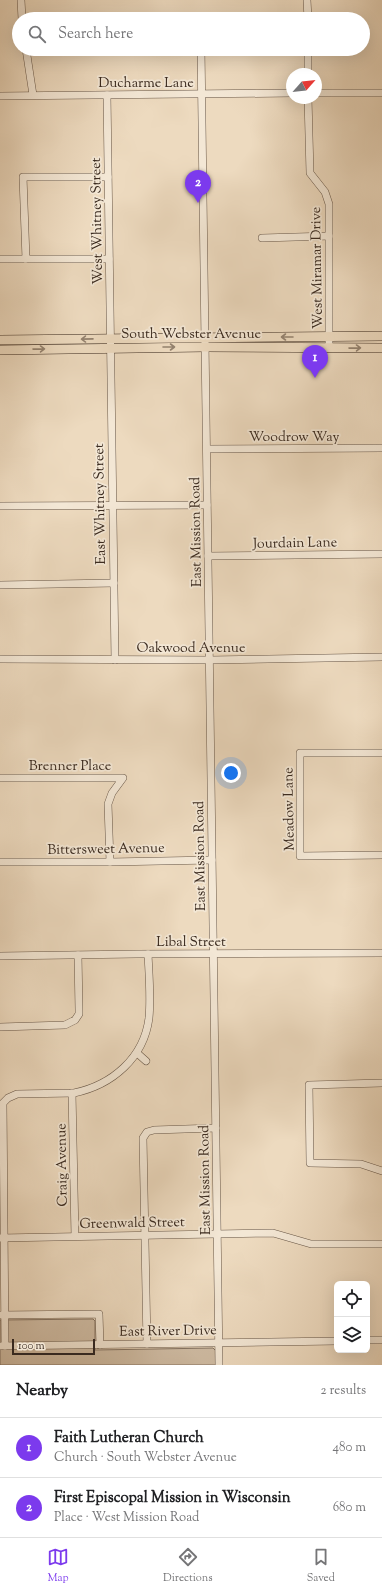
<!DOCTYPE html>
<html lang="en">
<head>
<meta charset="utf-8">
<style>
  :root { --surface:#fff; --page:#f2f2f2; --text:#202124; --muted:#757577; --line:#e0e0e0; --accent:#7c3aed }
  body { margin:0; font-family:"Sorts Mill Goudy",serif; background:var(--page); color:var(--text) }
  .controls { position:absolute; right:12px; bottom:12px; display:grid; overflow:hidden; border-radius:6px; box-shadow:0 4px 16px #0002 }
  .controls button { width:36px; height:36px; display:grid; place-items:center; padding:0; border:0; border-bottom:1px solid var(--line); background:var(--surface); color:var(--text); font:20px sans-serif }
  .compass { position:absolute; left:286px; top:68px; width:36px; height:36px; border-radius:50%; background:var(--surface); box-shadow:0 4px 16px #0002; rotate:63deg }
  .scale { position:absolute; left:12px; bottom:10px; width:83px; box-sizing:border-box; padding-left:4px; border:2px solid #3a2a1f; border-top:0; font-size:11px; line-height:14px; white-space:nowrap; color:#3a2a1f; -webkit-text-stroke:3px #f3e7d5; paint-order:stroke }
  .you { position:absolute; left:231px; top:773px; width:14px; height:14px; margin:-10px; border:3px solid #fff; border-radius:50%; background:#1a73e8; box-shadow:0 0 0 6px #1a73e833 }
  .badge { display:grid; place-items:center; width:26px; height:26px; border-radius:50%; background:var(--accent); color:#fff; font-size:13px; font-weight:700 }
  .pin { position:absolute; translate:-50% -33px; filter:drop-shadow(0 1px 2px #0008) }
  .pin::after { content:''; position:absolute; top:21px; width:14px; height:12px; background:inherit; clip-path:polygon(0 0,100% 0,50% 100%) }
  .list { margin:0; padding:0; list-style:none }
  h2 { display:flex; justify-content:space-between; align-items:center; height:52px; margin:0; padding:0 16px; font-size:17px }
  h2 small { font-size:13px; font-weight:400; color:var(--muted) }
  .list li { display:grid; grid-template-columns:26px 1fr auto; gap:12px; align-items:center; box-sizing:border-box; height:60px; padding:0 16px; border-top:1px solid var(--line) }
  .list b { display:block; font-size:15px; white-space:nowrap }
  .list p { margin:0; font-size:13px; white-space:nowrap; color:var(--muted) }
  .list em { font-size:13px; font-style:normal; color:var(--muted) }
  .icon { flex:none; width:22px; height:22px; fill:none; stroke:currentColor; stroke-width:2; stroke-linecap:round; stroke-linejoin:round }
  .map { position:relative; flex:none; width:382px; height:1365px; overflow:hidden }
  .search { position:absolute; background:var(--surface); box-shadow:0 4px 16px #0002; left:12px; right:12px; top:12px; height:44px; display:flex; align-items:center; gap:10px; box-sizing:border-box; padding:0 14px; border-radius:22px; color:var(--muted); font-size:15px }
  .sheet { height:172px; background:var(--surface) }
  nav { display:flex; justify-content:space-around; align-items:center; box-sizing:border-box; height:56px; border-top:1px solid var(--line); background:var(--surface); font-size:11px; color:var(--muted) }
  nav a { display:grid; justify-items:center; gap:2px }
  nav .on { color:var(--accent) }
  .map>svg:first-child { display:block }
  .green { fill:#cfbca4; stroke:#847362 }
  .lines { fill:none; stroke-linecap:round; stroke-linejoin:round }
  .minor-casing { stroke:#675647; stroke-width:8 }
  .major-casing { stroke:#3a2a1f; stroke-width:10 }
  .minor { stroke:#f3e7d5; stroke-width:7 }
  .major { stroke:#eddabf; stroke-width:9 }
  .oneway { stroke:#94826f }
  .labels { text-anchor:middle; stroke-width:3.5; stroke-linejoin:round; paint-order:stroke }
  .street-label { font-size:14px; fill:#3a2a1f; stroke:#f3e7d5 }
</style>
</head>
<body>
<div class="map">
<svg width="382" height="1365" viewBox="0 0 382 1365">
  <rect width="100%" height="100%" fill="#eddabf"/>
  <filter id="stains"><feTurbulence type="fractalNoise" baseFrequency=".005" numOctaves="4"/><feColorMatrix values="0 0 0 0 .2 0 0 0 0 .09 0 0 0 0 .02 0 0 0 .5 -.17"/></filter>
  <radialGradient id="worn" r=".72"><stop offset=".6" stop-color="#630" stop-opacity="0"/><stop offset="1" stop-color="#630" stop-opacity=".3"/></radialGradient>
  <polygon class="green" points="93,1319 95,1321 95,1350 213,1348 216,1351 216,1365 0,1365 0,1320"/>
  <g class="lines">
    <g class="minor-casing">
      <g id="minor">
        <polyline points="21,0 22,19"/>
        <polyline points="307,0 308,19"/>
        <polyline points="26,49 33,95"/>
        <polyline points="201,49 219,1365"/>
        <polyline points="308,49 308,74"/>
        <polyline points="316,93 382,93"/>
        <polyline points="107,95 115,660"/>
        <polyline points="0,96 292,93"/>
        <polyline points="308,98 310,173 325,192 329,204 329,348"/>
        <polyline points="262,238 329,236"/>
        <polyline points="0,259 109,259"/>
        <polyline points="26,259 23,177 108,177"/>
        <polyline points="207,449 382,448"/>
        <polyline points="0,506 207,505"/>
        <polyline points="208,556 382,554"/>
        <polyline points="0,585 114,583"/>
        <polyline points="0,659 210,660 382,657"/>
        <polyline points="382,753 300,753 300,856 382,855"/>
        <polyline points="0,778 123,778 112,793 108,804 110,862"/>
        <polyline points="0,862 110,862 212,860"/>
        <polyline points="0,956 136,954 382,953"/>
        <polyline points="0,1027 65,1025 75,1020 79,1014 79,1010 78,955"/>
        <polyline points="137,1053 146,1061"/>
        <polyline points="382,1083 309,1085 310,1163 361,1164 382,1171"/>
        <polyline points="72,1093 75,1236"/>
        <polyline points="0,1238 273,1233 311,1244 382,1244"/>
        <polyline points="0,1315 99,1314 100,1345"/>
        <polyline points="367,1340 382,1340"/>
        <polyline points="147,1344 143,1138 147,1132 154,1130 216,1128"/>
        <polyline points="0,1346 337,1341"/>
        <path d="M5,1346L3,1103L8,1098L17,1094L74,1093C112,1085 144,1058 149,1018C151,997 149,975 148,954"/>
      </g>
    </g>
    <g class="major-casing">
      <g id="major">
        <polyline points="0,340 382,336"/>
        <polyline points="0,350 205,347 382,348"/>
      </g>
    </g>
    <use href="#minor" class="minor"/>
    <use href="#major" class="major"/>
  </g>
  <defs><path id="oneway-shaft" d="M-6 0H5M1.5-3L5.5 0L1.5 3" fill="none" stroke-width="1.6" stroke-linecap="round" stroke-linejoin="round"/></defs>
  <g class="oneway">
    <use href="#oneway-shaft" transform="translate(287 337) rotate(180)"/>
    <use href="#oneway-shaft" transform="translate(87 339) rotate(179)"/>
    <use href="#oneway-shaft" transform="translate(169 347)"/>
    <use href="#oneway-shaft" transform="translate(355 348) rotate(-1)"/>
    <use href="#oneway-shaft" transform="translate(39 349) rotate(-1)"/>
  </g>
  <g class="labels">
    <g class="street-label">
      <text x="146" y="87">Ducharme Lane</text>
      <text transform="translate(96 221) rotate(-91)" y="5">West Whitney Street</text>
      <text transform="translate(316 268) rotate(-91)" y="5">West Miramar Drive</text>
      <text x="191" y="338">South Webster Avenue</text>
      <text x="294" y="441">Woodrow Way</text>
      <text transform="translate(99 504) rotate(-91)" y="5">East Whitney Street</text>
      <text transform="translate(195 532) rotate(-91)" y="5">East Mission Road</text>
      <text transform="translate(295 542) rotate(-1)" y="5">Jourdain Lane</text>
      <text x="191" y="652">Oakwood Avenue</text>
      <text x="70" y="770">Brenner Place</text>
      <text transform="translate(288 809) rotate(-91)" y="5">Meadow Lane</text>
      <text transform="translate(106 848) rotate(-1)" y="5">Bittersweet Avenue</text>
      <text transform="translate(199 856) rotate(-91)" y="5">East Mission Road</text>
      <text x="191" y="946">Libal Street</text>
      <text transform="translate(61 1165) rotate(-91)" y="5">Craig Avenue</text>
      <text transform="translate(204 1180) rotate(-91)" y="5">East Mission Road</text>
      <text transform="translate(132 1222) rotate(-1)" y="5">Greenwald Street</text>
      <text transform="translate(168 1330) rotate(-1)" y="5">East River Drive</text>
    </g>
  </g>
  <rect width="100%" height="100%" filter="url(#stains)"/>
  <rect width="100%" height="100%" fill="url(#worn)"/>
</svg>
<div class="controls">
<button><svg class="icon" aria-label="locate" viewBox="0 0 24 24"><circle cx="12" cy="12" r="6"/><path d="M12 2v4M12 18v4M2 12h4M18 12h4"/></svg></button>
<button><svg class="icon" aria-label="layers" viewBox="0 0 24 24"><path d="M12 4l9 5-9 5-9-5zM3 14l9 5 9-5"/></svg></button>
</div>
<svg class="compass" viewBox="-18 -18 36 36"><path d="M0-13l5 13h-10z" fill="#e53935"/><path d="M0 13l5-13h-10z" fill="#757577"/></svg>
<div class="scale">100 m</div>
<div class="you"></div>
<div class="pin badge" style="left:315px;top:378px">1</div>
<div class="pin badge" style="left:198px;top:203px">2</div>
<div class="search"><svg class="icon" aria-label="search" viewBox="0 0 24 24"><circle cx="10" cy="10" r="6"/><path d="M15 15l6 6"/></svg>Search here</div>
</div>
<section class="sheet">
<h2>Nearby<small>2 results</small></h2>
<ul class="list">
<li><span class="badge">1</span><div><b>Faith Lutheran Church</b><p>Church · South Webster Avenue</p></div><em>480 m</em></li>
<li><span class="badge">2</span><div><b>First Episcopal Mission in Wisconsin</b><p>Place · West Mission Road</p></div><em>680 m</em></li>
</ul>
</section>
<nav>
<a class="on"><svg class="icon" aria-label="map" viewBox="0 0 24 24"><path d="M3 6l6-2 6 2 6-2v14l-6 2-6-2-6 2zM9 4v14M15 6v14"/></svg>Map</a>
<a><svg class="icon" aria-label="directions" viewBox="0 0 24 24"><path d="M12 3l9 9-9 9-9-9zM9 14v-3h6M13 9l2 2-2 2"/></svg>Directions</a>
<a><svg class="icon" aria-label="saved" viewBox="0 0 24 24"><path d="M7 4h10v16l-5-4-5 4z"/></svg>Saved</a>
</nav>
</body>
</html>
